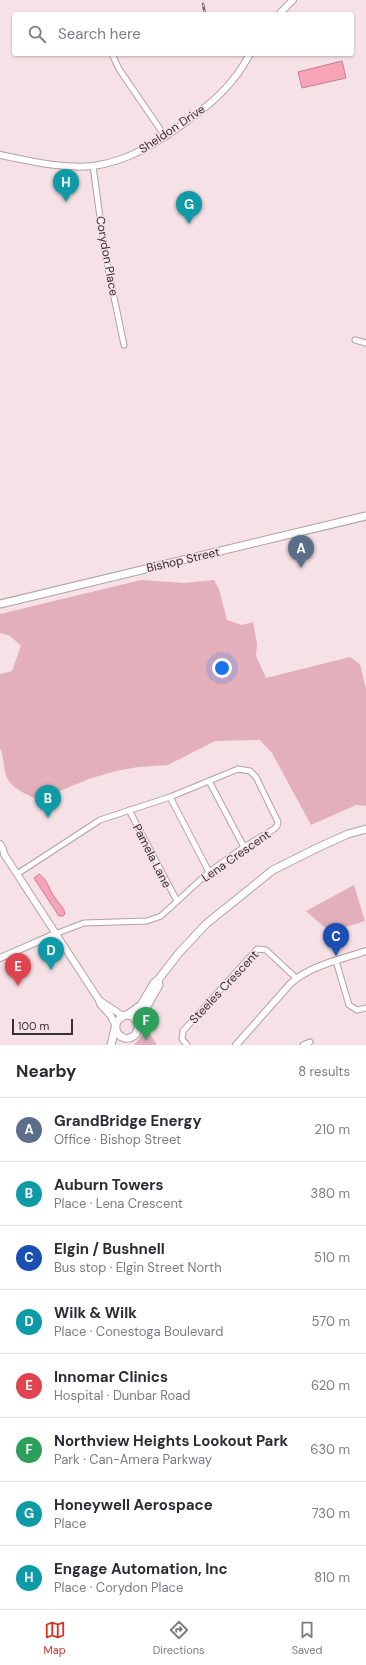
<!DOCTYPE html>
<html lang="en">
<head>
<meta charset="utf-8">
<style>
  :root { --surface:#fff; --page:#f2f2f3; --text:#2b2b33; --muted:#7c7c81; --line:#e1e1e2; --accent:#d93025 }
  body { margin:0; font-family:"DM Sans",sans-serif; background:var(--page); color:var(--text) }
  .scale { position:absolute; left:12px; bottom:10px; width:61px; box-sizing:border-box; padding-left:4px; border:2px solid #372f31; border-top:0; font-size:11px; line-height:14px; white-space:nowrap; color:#372f31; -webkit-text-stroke:3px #f6e2e6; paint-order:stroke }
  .you { position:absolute; left:222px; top:668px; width:14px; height:14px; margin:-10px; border:3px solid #fff; border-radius:50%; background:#1a73e8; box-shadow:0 0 0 6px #1a73e833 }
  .badge { display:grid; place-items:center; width:26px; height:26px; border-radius:50%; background:var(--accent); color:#fff; font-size:13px; font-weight:700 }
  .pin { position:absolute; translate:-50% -33px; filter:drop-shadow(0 1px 2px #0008) }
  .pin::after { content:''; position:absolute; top:21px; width:14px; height:12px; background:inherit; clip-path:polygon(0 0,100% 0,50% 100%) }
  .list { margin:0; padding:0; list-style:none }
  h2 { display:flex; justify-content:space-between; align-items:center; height:52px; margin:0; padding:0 16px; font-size:17px }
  h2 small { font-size:13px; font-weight:400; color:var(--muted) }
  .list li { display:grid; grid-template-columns:26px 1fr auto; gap:12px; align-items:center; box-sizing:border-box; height:64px; padding:0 16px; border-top:1px solid var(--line) }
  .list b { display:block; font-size:15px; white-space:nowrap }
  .list p { margin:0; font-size:13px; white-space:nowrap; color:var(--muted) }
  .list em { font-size:13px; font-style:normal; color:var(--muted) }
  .icon { flex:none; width:22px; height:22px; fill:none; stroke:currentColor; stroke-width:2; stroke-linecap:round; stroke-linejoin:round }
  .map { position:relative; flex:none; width:366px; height:1045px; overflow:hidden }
  .search { position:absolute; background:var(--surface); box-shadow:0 1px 3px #0004; left:12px; right:12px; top:12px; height:44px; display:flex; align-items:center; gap:10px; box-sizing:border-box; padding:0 14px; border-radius:4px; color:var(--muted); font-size:15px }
  .sheet { height:564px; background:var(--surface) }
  nav { display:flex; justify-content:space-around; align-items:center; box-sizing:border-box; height:56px; border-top:1px solid var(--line); background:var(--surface); font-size:11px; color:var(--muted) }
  nav a { display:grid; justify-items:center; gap:2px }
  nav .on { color:var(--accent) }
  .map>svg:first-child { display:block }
  .green { fill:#e3afbb }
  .water { fill:#f8a3b8; stroke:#be8090 }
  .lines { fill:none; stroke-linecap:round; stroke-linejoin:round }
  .minor-casing { stroke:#b4a0a4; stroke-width:7 }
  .tertiary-casing { stroke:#b4a0a4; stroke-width:8 }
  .secondary-casing { stroke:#b4a0a4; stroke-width:9 }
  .minor { stroke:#fff; stroke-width:5 }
  .tertiary { stroke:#fff; stroke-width:6 }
  .secondary { stroke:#fff; stroke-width:7 }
  .rail-casing { stroke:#6a5f61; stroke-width:2.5 }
  .rail { stroke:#f6e2e6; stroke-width:1; stroke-dasharray:3; stroke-linecap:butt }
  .labels { text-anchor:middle; stroke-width:3; stroke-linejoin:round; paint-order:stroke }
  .street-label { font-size:12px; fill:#372f31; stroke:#f6e2e6 }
</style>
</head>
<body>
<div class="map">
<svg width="366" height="1045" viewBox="0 0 366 1045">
  <rect width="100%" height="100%" fill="#f6e2e6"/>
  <g class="green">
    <path d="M141,580L184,583L214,580L219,589L227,620L242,625L253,622L257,644L256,656L266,678L350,657L360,664L366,689V806L356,805L311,825L272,753L260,740L215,741L168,765L138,767L116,771L89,779L38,800C27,794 10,789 6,775C3,766 4,757 0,748V674L12,671L21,646L10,636L0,633V614Z"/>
    <polygon points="354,885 365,921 330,932 306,911"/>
    <polygon points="147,1029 157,1045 134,1045"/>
  </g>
  <g class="water">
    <polygon points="342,61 346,78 302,88 298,72"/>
    <path d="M39,874C48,880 49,890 55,898C59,904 64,907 65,914L63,916H59L34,878Z"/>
  </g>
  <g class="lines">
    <g class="minor-casing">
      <g id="minor">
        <polyline points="112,54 119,69 162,132 167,136"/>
        <polyline points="93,166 105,254 124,345"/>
        <polyline points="355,340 366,343"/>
        <polyline points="209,781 244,847"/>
        <polyline points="170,797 209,872"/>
        <polyline points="129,810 177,901"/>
        <polyline points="17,874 100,820 170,797 238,769 250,771 256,777 278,822 277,826 274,829 244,847 209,872 161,916 147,921 84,923 55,934"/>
        <polyline points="336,961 349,1005 357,1010 366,1008"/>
        <polyline points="187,1045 182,1039 183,1031 257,949 266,950 296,978"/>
        <polyline points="303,1045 310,1042"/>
      </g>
    </g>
    <g class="tertiary-casing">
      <g id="tertiary">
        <polyline points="279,14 293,0"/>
        <path d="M0,155C31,161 62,169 93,166C129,161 157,143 186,122C204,109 222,95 235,77C241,70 245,62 250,54"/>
        <polyline points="0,844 3,849 4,854 99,1000 100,1004 111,1016 115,1025"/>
        <polyline points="0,958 55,934"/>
        <polyline points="99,1000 123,1016"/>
        <path d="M236,1045L291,983C312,965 339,960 366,951"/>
      </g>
    </g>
    <g class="secondary-casing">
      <g id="secondary">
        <polyline points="0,604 366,516"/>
        <polyline points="127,1015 141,1005 154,983 158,980 179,953 206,924 273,870 317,848 348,834 366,829"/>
        <path d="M139,1025L133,1016L125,1015L117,1021C112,1035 126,1044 136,1034L143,1013L159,985L158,980"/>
        <polyline points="111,1045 115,1028"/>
      </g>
    </g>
    <use href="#minor" class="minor"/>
    <use href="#tertiary" class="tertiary"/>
    <use href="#secondary" class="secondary"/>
    <g class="rail-casing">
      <polyline id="rail" points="203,4 205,14"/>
    </g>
    <use href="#rail" class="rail"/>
  </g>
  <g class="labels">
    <g class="street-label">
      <text transform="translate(172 129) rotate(-34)" y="4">Sheldon Drive</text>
      <text transform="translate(107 256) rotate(80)" y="4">Corydon Place</text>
      <text transform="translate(183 560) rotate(-13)" y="4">Bishop Street</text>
      <text transform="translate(152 856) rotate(63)" y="4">Pamela Lane</text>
      <text transform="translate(236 856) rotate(-35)" y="4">Lena Crescent</text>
      <text transform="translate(224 987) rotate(-47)" y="4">Steeles Crescent</text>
    </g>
  </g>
</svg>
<div class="scale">100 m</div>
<div class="you"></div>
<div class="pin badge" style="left:301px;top:568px;background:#5c6f8a">A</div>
<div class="pin badge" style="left:48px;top:818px;background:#0f9aa8">B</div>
<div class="pin badge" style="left:336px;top:956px;background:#1a4fb4">C</div>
<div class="pin badge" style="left:51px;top:970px;background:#0f9aa8">D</div>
<div class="pin badge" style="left:18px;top:986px;background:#e0444e">E</div>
<div class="pin badge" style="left:146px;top:1040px;background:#2e9e5b">F</div>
<div class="pin badge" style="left:189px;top:224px;background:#0f9aa8">G</div>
<div class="pin badge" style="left:66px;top:202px;background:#0f9aa8">H</div>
<div class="search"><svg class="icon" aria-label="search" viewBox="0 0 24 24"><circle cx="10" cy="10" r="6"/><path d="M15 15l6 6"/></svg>Search here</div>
</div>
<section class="sheet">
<h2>Nearby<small>8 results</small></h2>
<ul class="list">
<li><span class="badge" style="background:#5c6f8a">A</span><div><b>GrandBridge Energy</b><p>Office · Bishop Street</p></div><em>210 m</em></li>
<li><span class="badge" style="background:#0f9aa8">B</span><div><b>Auburn Towers</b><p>Place · Lena Crescent</p></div><em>380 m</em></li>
<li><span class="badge" style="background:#1a4fb4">C</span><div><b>Elgin / Bushnell</b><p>Bus stop · Elgin Street North</p></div><em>510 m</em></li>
<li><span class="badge" style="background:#0f9aa8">D</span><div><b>Wilk &amp; Wilk</b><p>Place · Conestoga Boulevard</p></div><em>570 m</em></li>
<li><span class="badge" style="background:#e0444e">E</span><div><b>Innomar Clinics</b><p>Hospital · Dunbar Road</p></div><em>620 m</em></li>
<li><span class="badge" style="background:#2e9e5b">F</span><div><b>Northview Heights Lookout Park</b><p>Park · Can-Amera Parkway</p></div><em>630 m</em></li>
<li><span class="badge" style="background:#0f9aa8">G</span><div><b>Honeywell Aerospace</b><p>Place</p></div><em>730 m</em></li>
<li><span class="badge" style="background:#0f9aa8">H</span><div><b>Engage Automation, Inc</b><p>Place · Corydon Place</p></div><em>810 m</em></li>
</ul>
</section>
<nav>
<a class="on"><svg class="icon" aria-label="map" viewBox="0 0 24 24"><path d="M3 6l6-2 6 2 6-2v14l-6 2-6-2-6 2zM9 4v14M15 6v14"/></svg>Map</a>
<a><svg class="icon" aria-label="directions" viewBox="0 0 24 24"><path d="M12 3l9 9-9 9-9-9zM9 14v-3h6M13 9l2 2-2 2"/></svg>Directions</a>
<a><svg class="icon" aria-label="saved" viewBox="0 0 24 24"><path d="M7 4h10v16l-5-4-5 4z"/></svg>Saved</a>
</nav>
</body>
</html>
